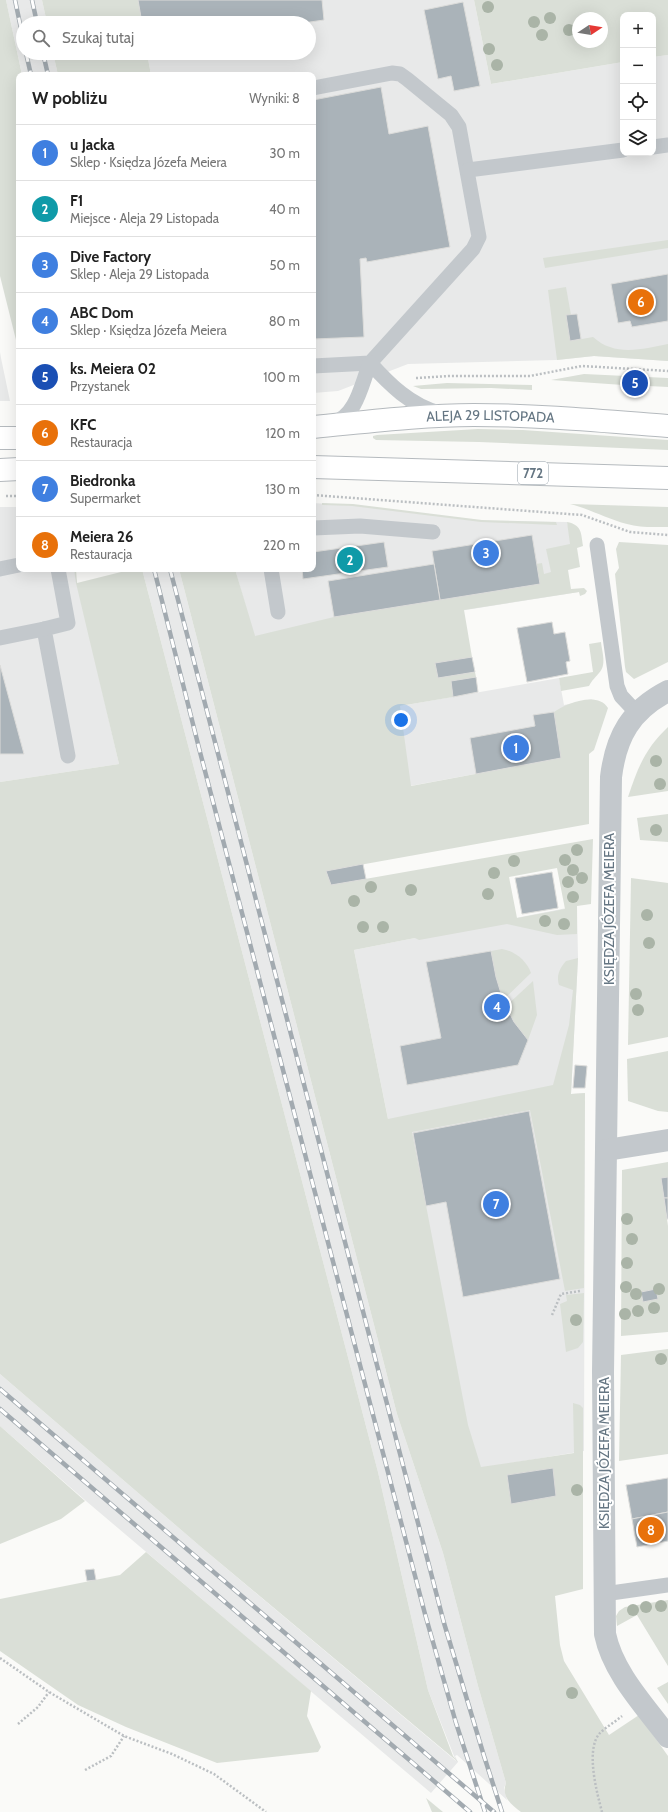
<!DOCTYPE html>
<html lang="pl">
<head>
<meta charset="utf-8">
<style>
  :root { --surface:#fff; --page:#f2f2f2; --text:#222; --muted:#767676; --line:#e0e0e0; --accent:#0b8043 }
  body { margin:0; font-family:Cabin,sans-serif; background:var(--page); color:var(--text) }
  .controls { position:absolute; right:12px; top:12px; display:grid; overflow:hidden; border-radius:8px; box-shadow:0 4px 16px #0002 }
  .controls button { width:36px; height:36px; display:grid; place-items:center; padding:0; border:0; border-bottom:1px solid var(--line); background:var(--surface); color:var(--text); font:20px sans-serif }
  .compass { position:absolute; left:572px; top:12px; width:36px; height:36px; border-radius:50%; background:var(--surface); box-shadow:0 4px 16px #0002; rotate:78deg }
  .you { position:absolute; left:401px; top:720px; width:14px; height:14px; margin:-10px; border:3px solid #fff; border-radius:50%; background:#1a73e8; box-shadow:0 0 0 6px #1a73e833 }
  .badge { display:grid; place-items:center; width:26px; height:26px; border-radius:50%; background:var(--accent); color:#fff; font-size:13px; font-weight:700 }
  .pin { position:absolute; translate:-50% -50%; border:2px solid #fff; box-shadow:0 1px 4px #0006 }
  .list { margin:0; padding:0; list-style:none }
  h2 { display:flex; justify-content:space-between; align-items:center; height:52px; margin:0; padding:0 16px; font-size:17px }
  h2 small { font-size:13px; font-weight:400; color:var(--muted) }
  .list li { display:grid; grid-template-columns:26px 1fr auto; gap:12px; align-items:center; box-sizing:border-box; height:56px; padding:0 16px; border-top:1px solid var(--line) }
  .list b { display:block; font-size:15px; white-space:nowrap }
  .list p { margin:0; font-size:13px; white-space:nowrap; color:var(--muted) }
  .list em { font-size:13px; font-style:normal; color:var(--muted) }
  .icon { flex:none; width:22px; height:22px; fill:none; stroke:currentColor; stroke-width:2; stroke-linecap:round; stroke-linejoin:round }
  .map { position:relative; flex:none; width:668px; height:1812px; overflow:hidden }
  .search { position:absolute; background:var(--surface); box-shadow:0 4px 16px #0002; left:16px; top:16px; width:300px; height:44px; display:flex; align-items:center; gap:10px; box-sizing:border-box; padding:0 14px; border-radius:22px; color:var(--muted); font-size:15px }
  .panel { position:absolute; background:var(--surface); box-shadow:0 4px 16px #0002; left:16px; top:72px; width:300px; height:500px; border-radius:8px }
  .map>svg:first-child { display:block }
  .built { fill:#e8e9e9 }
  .green { fill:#dadfd7; fill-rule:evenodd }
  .building { fill:#aab3b9; stroke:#dcdcda }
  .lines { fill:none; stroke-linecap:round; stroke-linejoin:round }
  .primary-casing { stroke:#b5babe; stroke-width:24 }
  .path { stroke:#bbbfc2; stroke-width:2.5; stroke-dasharray:2 2; stroke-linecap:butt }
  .service { stroke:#c3c8cc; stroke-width:15 }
  .minor { stroke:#c3c8cc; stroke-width:22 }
  .primary { stroke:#fff; stroke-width:22 }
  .rail-casing { stroke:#a2aab0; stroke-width:4.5 }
  .rail { stroke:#fff; stroke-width:3; stroke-dasharray:9; stroke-linecap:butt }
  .tree { fill:#aab4a7 }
  .labels { text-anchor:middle; stroke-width:4; stroke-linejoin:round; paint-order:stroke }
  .shield { fill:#fff; stroke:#939fa8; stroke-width:1 }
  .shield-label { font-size:13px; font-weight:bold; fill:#657683 }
  .street-label { font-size:14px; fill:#657683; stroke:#fff }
</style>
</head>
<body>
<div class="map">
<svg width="668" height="1812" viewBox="0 0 668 1812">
  <rect width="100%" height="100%" fill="#fafaf8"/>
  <g class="built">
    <polygon points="6,0 42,0 47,23 23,23 23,53 53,53 58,75 22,75"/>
    <polygon points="138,0 474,0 491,84 623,62 623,153 653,153 653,57 668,55 668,361 594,356 556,360 408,364 338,391 313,393 313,75 151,75 147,53 309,53 309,23 142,23"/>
    <polygon points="0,352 1,358 10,401 0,401"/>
    <polygon points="313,503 371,507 479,521 567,522 573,546 564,566 569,591 579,592 256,643 235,569 313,569"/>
    <polygon points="0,507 19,507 19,569 74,569 119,764 0,782"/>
    <polygon points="142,569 179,569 397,1414 443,1553 478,1686 506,1783 504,1788 507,1800 457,1755 455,1756 458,1762 431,1793 86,1501 0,1426 0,1374 201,1547 456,1761 428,1690 378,1472"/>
    <polygon points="559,678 564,705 592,699 561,758 410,786 281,727"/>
    <polygon points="577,906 578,958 571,1094 585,1093 584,1451 481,1468 439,1372 354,950"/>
  </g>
  <g class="green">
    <polygon points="0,0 6,0 22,75 19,75 19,352 0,276"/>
    <polygon points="42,0 138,0 142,23 47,23"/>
    <path d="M474,0H668V55L653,57V15H623V62L491,84ZM578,18H602V42H578Z"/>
    <polygon points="53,53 147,53 151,75 58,75"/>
    <polygon points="668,240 668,248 545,268 543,258"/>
    <path d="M566,287L571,315L566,316L571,341L593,337C615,357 642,349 668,344V361L594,356L557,360L548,290Z"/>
    <polygon points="584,374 668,378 668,387 648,386 648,381 624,379 623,385 551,380"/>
    <polygon points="447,383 532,385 532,390 491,388 421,389 413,386"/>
    <polygon points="478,429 523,430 668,440 668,450 479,442 376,440 373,438 373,436 377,435"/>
    <polygon points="322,503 353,504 482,520 556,522 557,525 481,522 352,506 322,505"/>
    <path d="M570,504L668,507V527C654,527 640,528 627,524C607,519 590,509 570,504Z"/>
    <path d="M567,522C582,525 581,533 583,546L577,548L580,567L568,570L571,589L584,588L587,591L585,594L580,596L579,592L464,610L472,657L436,663L438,678L475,672L476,677L451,681L453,697L400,706L411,786L561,758L554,712C566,703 598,691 608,708L594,750L589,754V824L326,871L331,885L593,839L591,904L577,906V934L557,935L507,924L419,940L415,938L354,950L388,1119L553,1085L569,1025L573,990L559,985C556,975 560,968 566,961L578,958L571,1094L585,1093L584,1288L565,1291L530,1110L412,1132L468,1425L481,1467L574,1453L573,1403L580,1405L583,1408V1589L555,1596L560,1645L564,1661L609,1735L639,1715L668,1756V1812H521C511,1804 501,1797 506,1783L478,1686L443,1553L397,1414L179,569H235L256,639L255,636L334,617L539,584L536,564L542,563L544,574L551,572L546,549L570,544ZM557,868L565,909L517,918L509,877Z"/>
    <polygon points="619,542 668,545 668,662 634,679 626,672 625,667 615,574 619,568 616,549"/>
    <polygon points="74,569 76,569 77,583 133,569 142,569 378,1472 428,1690 453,1756 458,1762 201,1547 0,1374 0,782 119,764 76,583"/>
    <path d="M601,642C602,652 607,665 599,673C595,678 592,680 589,686L561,691L559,678L593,672L589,644Z"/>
    <path d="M668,727V791L628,797C638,767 645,749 668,727Z"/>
    <polygon points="668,814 668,842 640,840 637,818"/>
    <polygon points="631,878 668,883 668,1037 628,1045"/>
    <path d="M502,949C515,951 527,961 531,973L503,1000L496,977L491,951Z"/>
    <polygon points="533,981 537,1015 528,1040 514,1022 506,1006"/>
    <polygon points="668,1051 668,1112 658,1111 628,1101 627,1059"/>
    <polygon points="668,1162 668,1177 661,1178 668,1226 668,1332 621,1336 622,1170"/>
    <polygon points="584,1293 583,1342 578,1348 566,1352 560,1304 567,1301 566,1295"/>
    <polygon points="668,1349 668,1454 619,1461 621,1355"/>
    <polygon points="0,1426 85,1501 61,1519 0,1544"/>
    <polygon points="146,1552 311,1691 307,1716 321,1747 318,1752 217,1763 126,1727 78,1705 0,1651 0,1599 120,1575"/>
    <polygon points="668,1600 668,1666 637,1615 617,1626 616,1616 619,1611 625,1607"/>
    <polygon points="668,1682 668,1704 657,1688"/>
    <polygon points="426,1798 443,1812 432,1812"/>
  </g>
  <g class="building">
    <polygon points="138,0 322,0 324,20 303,23 142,23"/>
    <polygon points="463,2 480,86 454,91 451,76 438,79 424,10"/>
    <polygon points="381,87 389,134 428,126 450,247 367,262 366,258 360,259 364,337 313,339 313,100"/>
    <polygon points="668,274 668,321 632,327 630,321 618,323 611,284"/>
    <polygon points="577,314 581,339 570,341 566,315"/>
    <polygon points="532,535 540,584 440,600 432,551"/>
    <polygon points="384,542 388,567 303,579 302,569 313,569 313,552"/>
    <polygon points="434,564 440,600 334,617 328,581"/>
    <polygon points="552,622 554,634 565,632 570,661 566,662 568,674 527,682 517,628"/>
    <polygon points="472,657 475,672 438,678 435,663"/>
    <polygon points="0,665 24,754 0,754"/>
    <polygon points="476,677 478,692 453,697 451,681"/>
    <polygon points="554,712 561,758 476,774 470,738 535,726 533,715"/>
    <polygon points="363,864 366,879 331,885 326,871"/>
    <polygon points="552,872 558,908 522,914 515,878"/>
    <polygon points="491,951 496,977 503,1000 514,1022 528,1040 518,1065 407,1085 400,1046 441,1038 426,962"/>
    <polygon points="575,1065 587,1066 585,1088 573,1088"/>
    <polygon points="529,1111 560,1279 463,1297 446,1202 426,1206 413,1133"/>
    <polygon points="668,1177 668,1198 664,1198 661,1178"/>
    <polygon points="664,1198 668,1198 668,1219 667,1219"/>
    <polygon points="656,1289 658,1299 643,1302 641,1292"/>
    <polygon points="553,1468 556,1496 511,1504 507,1475"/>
    <polygon points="668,1478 668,1512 632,1519 626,1485"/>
    <polygon points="668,1512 668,1541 637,1547 632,1519"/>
    <polygon points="94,1569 96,1580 87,1581 85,1570"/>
  </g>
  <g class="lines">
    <g class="primary-casing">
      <g id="primary">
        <path id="s1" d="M313,427C366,422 420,415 474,415C538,415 603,421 668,426"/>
        <polyline points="0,438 19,438"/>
        <polyline points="313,467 668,478"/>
        <polyline points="0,470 19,469"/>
      </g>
    </g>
    <g class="path">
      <polyline points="416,378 449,376 530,376 582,366 668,371"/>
      <polyline points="313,495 582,515 630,532 668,535"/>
      <polyline points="6,496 19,496"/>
      <polyline points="552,1315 561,1294 580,1291"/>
      <polyline points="0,1658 49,1692 124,1736 172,1754 214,1774 266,1812"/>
      <polyline points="18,1724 38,1707 49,1692"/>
      <polyline points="85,1770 111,1756 124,1736"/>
      <path d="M602,1812C597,1793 585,1749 600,1733C606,1727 615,1722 622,1716"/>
    </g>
    <g class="service">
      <polyline points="313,88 392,73 400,74 407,79 451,115 459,127 479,237 473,249 370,363 313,366"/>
      <polyline points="653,147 668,145"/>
      <polyline points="468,170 623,150"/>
      <path d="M333,423C357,415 361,385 370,363C390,385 410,405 439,413"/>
      <polyline points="313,528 360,526 433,532"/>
      <polyline points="597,545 617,686 621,696 637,713"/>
      <polyline points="0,569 19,565"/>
      <polyline points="58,569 68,623 44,629 68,756"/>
      <polyline points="271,569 278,612"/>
      <polyline points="0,638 44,629"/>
      <polyline points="604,1594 668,1585"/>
    </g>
    <g class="minor">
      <path d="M668,691C631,710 616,736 611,777L603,1372L605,1634C613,1673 645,1706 668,1737"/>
      <polyline points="607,1150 668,1140"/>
    </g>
    <use href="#primary" class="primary"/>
    <g class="rail-casing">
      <g id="rail">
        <polyline points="15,0 23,38"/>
        <polyline points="32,0 37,23"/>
        <polyline points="26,53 31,75"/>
        <polyline points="43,53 48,75"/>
        <polyline points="154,569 200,752 425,1614 456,1723 485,1812"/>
        <polyline points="170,569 444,1623 484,1756 502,1812"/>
        <polyline points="0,1389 494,1812"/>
        <polyline points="0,1409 470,1812"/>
      </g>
    </g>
    <use href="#rail" class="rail"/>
  </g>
  <g class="tree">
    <circle cx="488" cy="7" r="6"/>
    <circle cx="550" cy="18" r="6"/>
    <circle cx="534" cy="22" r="6"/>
    <circle cx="569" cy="30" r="6"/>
    <circle cx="542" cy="35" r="6"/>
    <circle cx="489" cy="49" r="6"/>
    <circle cx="497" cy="65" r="6"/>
    <circle cx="656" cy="761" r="6"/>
    <circle cx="660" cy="784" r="6"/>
    <circle cx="656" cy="830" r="6"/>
    <circle cx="577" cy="850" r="6"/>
    <circle cx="565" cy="860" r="6"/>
    <circle cx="514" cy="861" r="6"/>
    <circle cx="573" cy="870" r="6"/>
    <circle cx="494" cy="873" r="6"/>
    <circle cx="582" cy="878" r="6"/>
    <circle cx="568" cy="882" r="6"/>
    <circle cx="371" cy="887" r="6"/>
    <circle cx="411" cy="890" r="6"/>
    <circle cx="488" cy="894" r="6"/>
    <circle cx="573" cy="897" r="6"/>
    <circle cx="354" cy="901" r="6"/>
    <circle cx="647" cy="915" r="6"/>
    <circle cx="545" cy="921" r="6"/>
    <circle cx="564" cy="924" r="6"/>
    <circle cx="363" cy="927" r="6"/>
    <circle cx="383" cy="927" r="6"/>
    <circle cx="649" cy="943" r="6"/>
    <circle cx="636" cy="994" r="6"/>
    <circle cx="638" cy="1010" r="6"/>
    <circle cx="627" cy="1219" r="6"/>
    <circle cx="632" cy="1239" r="6"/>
    <circle cx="627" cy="1263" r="6"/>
    <circle cx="626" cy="1287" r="6"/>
    <circle cx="659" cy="1289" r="6"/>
    <circle cx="636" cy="1294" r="6"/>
    <circle cx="654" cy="1308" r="6"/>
    <circle cx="638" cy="1311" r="6"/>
    <circle cx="625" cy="1314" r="6"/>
    <circle cx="576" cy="1320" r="6"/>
    <circle cx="661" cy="1359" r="6"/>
    <circle cx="577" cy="1490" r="6"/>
    <circle cx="661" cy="1606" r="6"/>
    <circle cx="646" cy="1607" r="6"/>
    <circle cx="633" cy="1610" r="6"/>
    <circle cx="572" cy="1693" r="6"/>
  </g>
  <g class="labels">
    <rect class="shield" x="518" y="462" width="30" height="22" rx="3"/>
    <g class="shield-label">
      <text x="533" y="478">772</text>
    </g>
    <g class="street-label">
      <text dy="5" stroke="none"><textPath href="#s1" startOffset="178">ALEJA 29 LISTOPADA</textPath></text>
      <text transform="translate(609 909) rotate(-90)" y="5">KSIĘDZA JÓZEFA MEIERA</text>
      <text transform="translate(604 1453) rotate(-90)" y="5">KSIĘDZA JÓZEFA MEIERA</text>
    </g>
  </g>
</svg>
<div class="controls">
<button>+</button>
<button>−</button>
<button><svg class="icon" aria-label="locate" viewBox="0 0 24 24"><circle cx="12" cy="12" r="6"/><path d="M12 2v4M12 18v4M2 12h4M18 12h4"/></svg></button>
<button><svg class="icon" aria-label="layers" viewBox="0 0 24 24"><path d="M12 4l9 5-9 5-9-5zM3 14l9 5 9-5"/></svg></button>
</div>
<svg class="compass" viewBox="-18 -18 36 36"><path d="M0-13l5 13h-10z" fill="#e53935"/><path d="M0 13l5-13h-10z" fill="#767676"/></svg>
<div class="you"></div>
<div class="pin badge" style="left:516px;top:748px;background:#3f7fe0">1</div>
<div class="pin badge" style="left:350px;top:560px;background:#0f9aa8">2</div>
<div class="pin badge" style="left:486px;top:553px;background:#3f7fe0">3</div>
<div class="pin badge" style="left:497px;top:1007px;background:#3f7fe0">4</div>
<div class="pin badge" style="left:635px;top:383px;background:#1a4fb4">5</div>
<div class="pin badge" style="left:641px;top:302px;background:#e8710a">6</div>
<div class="pin badge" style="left:496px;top:1204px;background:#3f7fe0">7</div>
<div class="pin badge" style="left:651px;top:1530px;background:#e8710a">8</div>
<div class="search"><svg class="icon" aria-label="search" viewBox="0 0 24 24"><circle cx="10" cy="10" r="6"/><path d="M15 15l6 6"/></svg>Szukaj tutaj</div>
<section class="panel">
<h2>W pobliżu<small>Wyniki: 8</small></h2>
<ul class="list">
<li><span class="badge" style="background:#3f7fe0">1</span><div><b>u Jacka</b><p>Sklep · Księdza Józefa Meiera</p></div><em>30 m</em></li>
<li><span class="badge" style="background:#0f9aa8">2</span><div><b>F1</b><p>Miejsce · Aleja 29 Listopada</p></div><em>40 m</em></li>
<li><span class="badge" style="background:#3f7fe0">3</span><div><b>Dive Factory</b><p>Sklep · Aleja 29 Listopada</p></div><em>50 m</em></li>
<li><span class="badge" style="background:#3f7fe0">4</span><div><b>ABC Dom</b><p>Sklep · Księdza Józefa Meiera</p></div><em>80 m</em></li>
<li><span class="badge" style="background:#1a4fb4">5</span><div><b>ks. Meiera 02</b><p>Przystanek</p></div><em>100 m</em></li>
<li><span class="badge" style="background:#e8710a">6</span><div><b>KFC</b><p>Restauracja</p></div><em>120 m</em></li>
<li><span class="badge" style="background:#3f7fe0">7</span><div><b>Biedronka</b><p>Supermarket</p></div><em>130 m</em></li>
<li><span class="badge" style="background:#e8710a">8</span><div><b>Meiera 26</b><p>Restauracja</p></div><em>220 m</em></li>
</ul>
</section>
</div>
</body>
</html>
